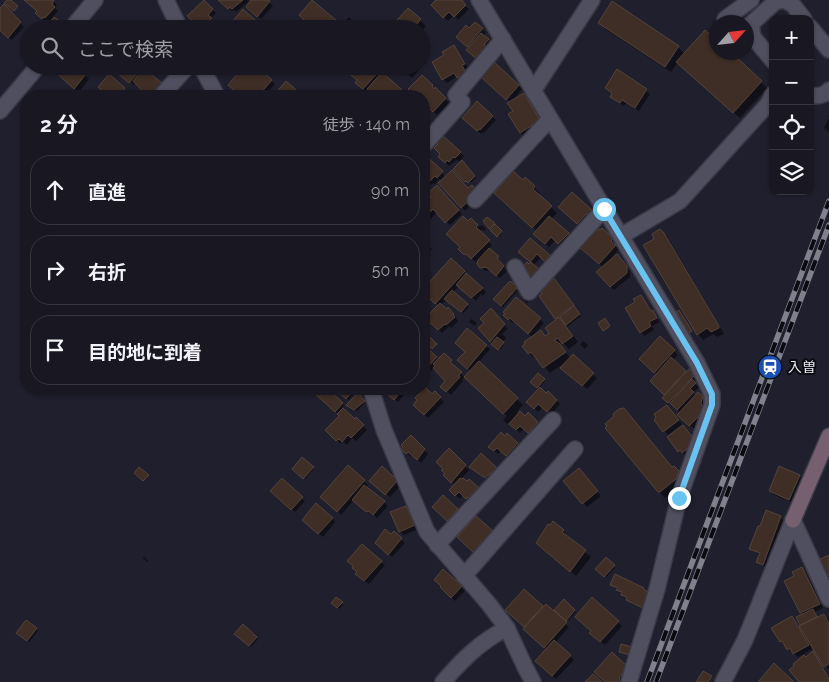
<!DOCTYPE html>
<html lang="ja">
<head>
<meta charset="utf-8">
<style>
  :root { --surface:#181722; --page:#21202a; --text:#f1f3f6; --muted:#9f9fa5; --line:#363640 }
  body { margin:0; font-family:Raleway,"Noto Sans JP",sans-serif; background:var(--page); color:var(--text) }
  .controls { position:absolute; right:15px; top:15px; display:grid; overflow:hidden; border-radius:10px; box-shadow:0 1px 4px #0004 }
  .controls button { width:45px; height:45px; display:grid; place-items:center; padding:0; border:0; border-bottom:1px solid var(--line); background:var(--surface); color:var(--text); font:25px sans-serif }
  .compass { position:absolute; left:709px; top:15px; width:45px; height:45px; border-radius:50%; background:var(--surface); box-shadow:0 1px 4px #0004; rotate:63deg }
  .stop { position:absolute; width:15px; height:15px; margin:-11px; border:4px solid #69c3f1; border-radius:50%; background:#fff }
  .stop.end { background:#69c3f1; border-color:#fff; box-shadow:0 1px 5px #0008 }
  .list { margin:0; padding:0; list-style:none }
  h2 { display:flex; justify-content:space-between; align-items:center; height:65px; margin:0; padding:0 20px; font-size:21px }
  h2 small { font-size:16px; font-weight:400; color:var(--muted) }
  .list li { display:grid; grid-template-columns:32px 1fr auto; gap:15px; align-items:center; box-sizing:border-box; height:70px; margin:0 10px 10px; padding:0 10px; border:1px solid var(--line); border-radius:20px }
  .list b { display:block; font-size:19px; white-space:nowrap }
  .list em { font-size:16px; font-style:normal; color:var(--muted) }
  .icon { flex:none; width:28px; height:28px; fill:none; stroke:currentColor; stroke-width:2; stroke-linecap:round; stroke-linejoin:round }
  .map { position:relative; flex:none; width:829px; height:682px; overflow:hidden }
  .search { position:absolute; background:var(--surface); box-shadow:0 1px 4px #0004; left:20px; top:20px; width:410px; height:55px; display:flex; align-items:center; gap:12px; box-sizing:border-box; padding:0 18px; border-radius:28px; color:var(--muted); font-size:19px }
  .panel { position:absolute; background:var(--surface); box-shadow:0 1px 4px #0004; left:20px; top:90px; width:410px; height:305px; border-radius:20px }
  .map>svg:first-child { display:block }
  .shadow { fill:#0007; fill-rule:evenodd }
  .building { fill:#3e2e26; stroke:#54433a }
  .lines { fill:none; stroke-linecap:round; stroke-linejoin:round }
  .street-casing { stroke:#3b3a47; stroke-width:18 }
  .secondary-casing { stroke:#3b3a47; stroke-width:18 }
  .street { stroke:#504f60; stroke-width:15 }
  .secondary { stroke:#76606f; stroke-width:15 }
  .rail-casing { stroke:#81808d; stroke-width:5.5 }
  .rail { stroke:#0a0a10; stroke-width:4; stroke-dasharray:11; stroke-linecap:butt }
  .route { stroke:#69c3f1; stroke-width:6 }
  .labels { text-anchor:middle; stroke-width:4; stroke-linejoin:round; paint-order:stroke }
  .poi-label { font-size:14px; fill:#eaeaf4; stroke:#0a0a10; text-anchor:start }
</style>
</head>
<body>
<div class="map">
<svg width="829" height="682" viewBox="0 0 829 682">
  <rect width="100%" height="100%" fill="#201f2e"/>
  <g class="shadow">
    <polygon points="25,0 52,0 57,5 55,8 58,11 53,17 65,28 48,29 51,23 48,20 46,22 37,13 38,11"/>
    <polygon points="220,0 247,0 249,1 236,12 234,10 232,11"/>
    <polygon points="253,0 267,0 273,6 261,19 247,6"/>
    <polygon points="438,0 460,0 469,9 458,20 454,15 448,21 433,5"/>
    <polygon points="204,2 216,13 211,19 214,23 211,29 203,29"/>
    <polygon points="4,6 24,27 12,40 0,32 0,10"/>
    <polygon points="408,9 426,26 421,31 421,29 391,29"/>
    <polygon points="349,17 356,24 353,27 346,20"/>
    <polygon points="336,22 340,25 337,29 312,29 312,26"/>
    <polygon points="475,23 486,33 483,36 492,44 487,49 470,48 457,37"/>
    <polygon points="600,23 678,47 685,54 706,31 716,41 716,52 729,52 767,88 740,118 678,62 671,72 605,29"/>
    <polygon points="454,46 468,68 465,69 469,77 462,81 458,76 447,83 443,79 446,56"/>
    <polygon points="421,56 427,61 412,78 399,66 421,66"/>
    <polygon points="494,64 522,89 512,101 524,95 543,125 524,136 520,132 510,102 482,77"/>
    <polygon points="75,66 89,79 79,92 58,73"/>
    <polygon points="117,66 136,66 162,96 149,96 136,83 134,85 122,75"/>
    <polygon points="168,66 185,66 178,74"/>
    <polygon points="255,66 275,84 264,96 242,96 229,84"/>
    <polygon points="344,66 376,66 405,95 403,96 376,96 369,90 367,92 361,86 358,81"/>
    <polygon points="618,71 650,94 639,111 626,103 624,106 615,100 612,97 613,94 607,88"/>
    <polygon points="109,76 128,93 127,96 106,96"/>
    <polygon points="422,77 449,103 437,115 424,102 424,96 418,96 410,89"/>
    <polygon points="477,103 496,120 484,133 483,132 481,134 464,118"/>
    <polygon points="829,118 829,132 824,128"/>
    <polygon points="424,124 428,128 424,132"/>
    <polygon points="443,137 464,156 459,161 457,160 449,166 440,156"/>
    <polygon points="425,157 446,177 481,196 465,211 440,183 442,181 439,179 435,184 433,183 431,185 424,178 424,158"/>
    <polygon points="462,162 476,178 470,183 468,181 467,182 455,169"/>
    <polygon points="525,179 540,193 539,195 557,213 551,219 572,238 562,247 555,240 549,247 535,234 537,231 501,199"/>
    <polygon points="436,187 462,214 450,225 437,212 428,222 424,218 424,202 426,200 427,202 433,197"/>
    <polygon points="560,207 592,212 582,227"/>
    <polygon points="471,220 479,227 481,225 486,229 484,231 482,229 479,232 492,245 488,249 501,261 500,262 505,267 504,268 507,271 500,278 491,270 485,271 481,267 478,263 480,258 476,262 464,252 468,222"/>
    <polygon points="490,220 502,233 499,237 485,221"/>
    <polygon points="602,230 616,243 614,245 619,249 609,261 610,262 620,260 630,271 630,277 614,290 598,272 604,268 583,249"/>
    <polygon points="661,230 667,236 724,334 717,337 713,334 703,340 698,334 655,239"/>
    <polygon points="530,239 554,261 550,265 541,257 533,266 530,266 532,263 519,252"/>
    <polygon points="424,241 432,249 429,252 431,254 424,261"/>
    <polygon points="451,260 486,292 483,296 481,294 476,301 459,286 453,292 469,307 463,313 446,300 441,305 447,310 448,309 457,318 456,319 458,321 451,328 449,326 442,333 428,319 424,323 424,304 432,313 439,306 424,290"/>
    <polygon points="510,282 519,289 503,307 494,299"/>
    <path d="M557,282L581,316L567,327L578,342L569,349L563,343L560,346L570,358L573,356L597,378L587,389L576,379L574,380L561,368L566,362L550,373L537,358L535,359L524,346L541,332L546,337L550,333L558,320L556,318ZM563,319L568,325L567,326L561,321Z"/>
    <polygon points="522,295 529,301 527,303 521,297"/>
    <polygon points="641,296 660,322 652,326 654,330 644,336 641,332 637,302"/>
    <polygon points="517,299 544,323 532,337 514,321 513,323 508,319"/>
    <polygon points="495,314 508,329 502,334 506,338 502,343 504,345 500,350 492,344 480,329"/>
    <polygon points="471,319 477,323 475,326 469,322"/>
    <polygon points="660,338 678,355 673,360 687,373 690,370 694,374 697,380 694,383 699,387 693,393 696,396 698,394 706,401 707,415 694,429 679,415 681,413 668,401 666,395 651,381 657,374 641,359"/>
    <polygon points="583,341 588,345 585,349 580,345"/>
    <polygon points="486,346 490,349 479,362 523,405 517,412 525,418 528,414 541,426 532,436 524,429 520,433 509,422 507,424 503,420 507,416 465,377 471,371 459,360"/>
    <polygon points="424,347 439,360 444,354 464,377 462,380 463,381 451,395 442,387 447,381 434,368 425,377 424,376"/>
    <polygon points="538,374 545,381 539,388 546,394 548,393 560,404 551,415 543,407 538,412 528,402 540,389 532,381"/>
    <polygon points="318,389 326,389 344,405 342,408 355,421 357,419 367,430 356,441 352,438 347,445 343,441 341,444 327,430 340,416 315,392"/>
    <polygon points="336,389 353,389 356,392 348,400"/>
    <polygon points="383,389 409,389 398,402"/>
    <polygon points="435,393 444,402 428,418 415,405"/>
    <polygon points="358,394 365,403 357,411 350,406"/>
    <polygon points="670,410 682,424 668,435 655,420"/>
    <polygon points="507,435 521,447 510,459 501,451 498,454 490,447"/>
    <polygon points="411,437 428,454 421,463 413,455 411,457 403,449"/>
    <polygon points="669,438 696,443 687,456 679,451"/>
    <polygon points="449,450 469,470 462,478 467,483 469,481 482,493 471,502 463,495 460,499 450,490 455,485 445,475"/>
    <polygon points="481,455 500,472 490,481 474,470"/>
    <polygon points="302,459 314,469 305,479 294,469"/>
    <polygon points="348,467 368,485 365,488 388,506 377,518 372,513 371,515 354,500 341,515 325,500"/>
    <polygon points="674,467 680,473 682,485 665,498 658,491"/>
    <polygon points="382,468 399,483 398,484 400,486 390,497 371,481"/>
    <polygon points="582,474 601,496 587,507 565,482"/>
    <polygon points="799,476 803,479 793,503 774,495 770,491"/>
    <polygon points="282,480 305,501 295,512 272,491"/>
    <polygon points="443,497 461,513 451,523 434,507"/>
    <polygon points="406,507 410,511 418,529 404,535 400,532 392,513"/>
    <polygon points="780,517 784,521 767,568 758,562 760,555 751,548"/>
    <polygon points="332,518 335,522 323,537 307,524"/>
    <polygon points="563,531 569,537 568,538 591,557 576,576 543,549"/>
    <polygon points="394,533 405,543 392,557 380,547"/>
    <polygon points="144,556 148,561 147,562 143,558"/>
    <polygon points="606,559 615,568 606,577 597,569"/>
    <polygon points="381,562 385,565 369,584 361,578"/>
    <polygon points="802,569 806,573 823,608 815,612 817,619 824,615 829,620 829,670 814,648 798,657 781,642 773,628 792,617 799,627 803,625 801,624 803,615 801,612 795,576"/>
    <polygon points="444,571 465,591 455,601 441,587"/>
    <polygon points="612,584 643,589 651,597 647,610 631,603"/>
    <polygon points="524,591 544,608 546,606 569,627 555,643 574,660 556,679 540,665 547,649 525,629 526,627 507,610"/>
    <polygon points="336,598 343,605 339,609 333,603"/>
    <polygon points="592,599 622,626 605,645 591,633"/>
    <polygon points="564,601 576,612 568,621 556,610"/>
    <polygon points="26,622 38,631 29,642 18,633"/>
    <polygon points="243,626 258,639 251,647 236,634"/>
    <polygon points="612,654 631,672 622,682 607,682"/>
  </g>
  <g class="building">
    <polygon points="7,0 11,0 18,6 14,11 4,3"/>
    <polygon points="24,0 54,0 52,4 55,7 45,18 43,17 42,19 35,13 37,11"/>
    <polygon points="204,0 213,9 208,15 212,18 210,20 211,22 204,29 201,29 187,16"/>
    <polygon points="218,0 243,0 232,9 229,7 228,9"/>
    <polygon points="251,0 269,0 270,1 257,17 246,7"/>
    <polygon points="312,0 337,21 330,29 311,29 309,27 310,26 299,15"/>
    <polygon points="436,0 462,0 466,5 454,17 449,12 443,18 431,5"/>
    <polygon points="612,1 679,46 665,67 598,23"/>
    <polygon points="4,4 21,22 8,38 0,31 0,8"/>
    <polygon points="408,8 421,19 413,29 389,29"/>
    <polygon points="243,9 265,29 226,29"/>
    <polygon points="54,17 65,25 62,29 47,29 45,27"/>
    <polygon points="163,20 170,26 168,29 148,28 154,21 156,23 158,21 161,23"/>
    <polygon points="475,22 483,28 467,47 456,37 466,25 469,28"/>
    <polygon points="705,30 716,40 716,52 731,52 762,81 733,113 676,62"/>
    <polygon points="481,33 489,39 484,45 488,48 478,60 466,50"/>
    <polygon points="454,45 465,64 462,65 466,73 457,78 454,73 442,80 432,62 444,55 442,52"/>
    <polygon points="494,62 519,85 506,100 481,77"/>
    <polygon points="55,66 77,66 86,74 74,89 52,69"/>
    <polygon points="138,66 141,69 129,83 116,72 118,69 115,67"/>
    <polygon points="244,66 257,66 272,80 258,96 253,96 250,94 248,96 241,96 228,85"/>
    <polygon points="349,66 378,66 381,69 363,89 355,83 357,80 345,70"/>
    <polygon points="144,68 164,85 155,96 147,96 133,81"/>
    <polygon points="617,69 647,89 635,108 622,100 620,103 610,97 612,93 605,88"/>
    <polygon points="382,72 402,90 396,96 375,96 367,89"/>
    <polygon points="109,74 125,88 119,96 105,96 106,94 98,87"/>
    <polygon points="422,75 433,85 432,87 434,89 435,87 446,98 433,112 424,104 424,96 416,96 408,89"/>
    <polygon points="286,81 303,96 273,96"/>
    <polygon points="524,93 540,120 520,133 508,114 513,111 507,103"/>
    <polygon points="477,101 493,116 480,130 479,129 477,131 462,118"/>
    <polygon points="442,135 461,152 455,158 453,157 449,162 447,160 445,163 438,157 440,154 434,148 438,144 436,142"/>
    <polygon points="425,155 443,171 437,178 435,176 430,181 429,180 427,182 424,179"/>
    <polygon points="462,160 475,176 468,183 466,181 465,182 453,169"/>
    <polygon points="452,170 468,188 472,185 478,192 461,208 438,183"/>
    <polygon points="513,171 523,180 525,177 535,186 533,189 552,206 532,228 494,193"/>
    <polygon points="437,185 459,210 445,223 433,209 424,218 424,200 426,198 427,200 431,197 428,193"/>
    <polygon points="572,192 593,211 589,216 586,214 577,224 558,207"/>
    <polygon points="463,216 468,221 471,218 478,225 476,227 490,240 471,259 466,254 464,255 458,249 460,247 446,234"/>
    <polygon points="549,216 569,233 558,244 551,237 545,244 533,234"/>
    <polygon points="487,217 495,223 489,229 483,221"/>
    <polygon points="495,224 502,231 497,237 490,230"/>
    <polygon points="595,226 600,230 602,228 613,238 611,241 616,245 599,264 578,246"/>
    <polygon points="660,229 664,233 719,326 719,328 711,332 707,328 697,335 643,245 654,239 652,234"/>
    <polygon points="530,238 551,256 545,262 537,254 530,262 518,252"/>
    <polygon points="489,248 499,256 497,258 504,266 496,276 486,267 480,268 477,264 478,260"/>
    <polygon points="617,254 627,266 627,273 610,287 596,272"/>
    <polygon points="451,258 465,271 435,304 424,293 424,288"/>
    <polygon points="527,262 529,264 531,262 540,270 530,281 520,270"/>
    <polygon points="466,273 483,288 471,298 456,285"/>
    <polygon points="553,277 574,305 555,319 539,296 542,294 538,288"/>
    <polygon points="510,281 518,287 501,306 493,299"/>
    <polygon points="452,290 468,304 461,312 444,299"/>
    <polygon points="641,295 651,311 653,310 657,318 649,322 651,326 640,333 625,308 635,302 633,299"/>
    <polygon points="516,297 541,318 528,334 510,318 508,320 503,315 505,314 503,312"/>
    <polygon points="440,303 447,309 448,307 454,314 453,315 455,317 446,325 445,324 438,330 427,320 429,318 427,316"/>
    <polygon points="574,306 580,314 566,325 560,317"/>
    <polygon points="491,308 505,324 490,342 478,328 484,323 480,319"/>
    <polygon points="679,310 692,331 687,334 675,313"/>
    <polygon points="559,317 573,336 562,344 558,338 554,340 560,344 566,352 543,368 531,352 528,354 522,346 525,344 524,342 541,330 545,336 549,333 545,328"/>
    <polygon points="605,318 610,326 603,331 598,323"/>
    <polygon points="467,328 487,345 467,369 457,360 465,352 455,343"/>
    <polygon points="429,336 437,344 432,349 425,341"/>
    <polygon points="660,336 675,350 654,373 639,359"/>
    <polygon points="497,337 504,342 498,350 491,344"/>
    <polygon points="424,345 437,357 424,371"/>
    <polygon points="444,353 452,360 450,362 462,372 459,375 460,377 446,392 440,387 445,381 433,368 435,366 433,364"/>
    <polygon points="573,354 594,373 582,386 560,368"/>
    <polygon points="671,357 686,371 664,395 650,381"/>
    <polygon points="479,361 518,398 503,414 464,377"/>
    <polygon points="690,368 694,376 668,403 662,398"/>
    <polygon points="538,373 545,379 537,388 530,382"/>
    <polygon points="692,379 696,383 690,389 694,392 677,410 670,403"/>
    <polygon points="425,387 432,394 435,391 441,397 424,415 413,405 417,400 415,398"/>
    <polygon points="540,387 546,393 548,391 557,400 547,412 538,404 534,409 526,402"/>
    <polygon points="316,389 328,389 343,403 335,412 313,392"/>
    <polygon points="335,389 355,389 346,399"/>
    <polygon points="381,389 403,389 394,400"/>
    <polygon points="698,392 703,396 701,403 704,411 689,426 677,415"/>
    <polygon points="358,393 365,401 354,410 346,405"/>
    <polygon points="667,405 679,420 663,432 654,420 656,417 654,414"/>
    <polygon points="343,408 355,419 356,417 364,425 351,438 348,435 342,442 339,439 336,441 325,430 339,416 337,414"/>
    <polygon points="624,408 672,467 674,466 679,471 676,479 660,492 658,492 605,428 607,426 605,424 614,416 613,414 619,409"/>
    <polygon points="520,411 525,416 528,412 538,422 528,433 520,426 516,430 509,424"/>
    <polygon points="683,425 693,438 691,446 682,453 680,450 678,452 667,437"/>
    <polygon points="501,432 505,436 507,433 518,443 506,456 497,448 494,451 488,447"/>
    <polygon points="411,435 425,449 417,460 408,452 406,454 401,449 403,447 401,445"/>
    <polygon points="449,448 466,465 451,483 443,475 445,474 441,470 443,469 436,462"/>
    <polygon points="481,453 497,468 485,478 469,467"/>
    <polygon points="302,457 314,467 303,479 292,469"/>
    <polygon points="348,465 365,480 337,512 320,497"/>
    <polygon points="382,466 396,479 395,480 397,481 385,495 369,481"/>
    <polygon points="779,466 800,475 789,500 769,491"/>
    <polygon points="139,467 149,475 143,481 134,473"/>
    <polygon points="579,468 598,491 582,504 563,481"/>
    <polygon points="282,478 303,497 291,510 270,491"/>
    <polygon points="460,478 462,479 463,478 467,481 469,479 479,488 469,499 468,497 466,499 459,492 455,496 449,490"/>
    <polygon points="364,485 385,501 373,515 368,511 366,512 352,500"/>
    <polygon points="443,495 458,509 447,521 432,507"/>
    <polygon points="316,503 333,518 318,534 302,520"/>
    <polygon points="406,506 415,525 399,532 390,512"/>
    <polygon points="766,510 781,516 763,565 756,562 760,553 749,549 758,526 760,526"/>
    <polygon points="476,516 493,531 474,553 457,537"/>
    <polygon points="553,521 564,530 562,532 586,550 570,572 536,543 548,524 550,525"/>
    <polygon points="385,529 391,534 394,531 402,538 388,555 375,543"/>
    <polygon points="362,544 382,561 364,581 355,574 357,572 352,568 353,566 347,561"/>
    <polygon points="829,555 829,575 823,578 816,561"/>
    <polygon points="606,557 615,565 604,577 595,569"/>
    <polygon points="802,567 820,604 800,613 784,581 794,576 792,572"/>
    <polygon points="443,569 462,586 451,598 440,587 441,586 434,580"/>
    <polygon points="615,574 644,588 643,589 648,592 646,596 648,597 643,608 626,600 627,597 621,595 622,592 616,590 618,588 610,585"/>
    <polygon points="524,589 543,606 524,627 505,610"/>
    <polygon points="336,597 343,602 337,608 331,603"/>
    <polygon points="592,597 619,621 600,642 589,633 591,631 575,617"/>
    <polygon points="564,599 575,610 566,621 554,610"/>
    <polygon points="546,604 567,622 544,648 523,629"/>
    <polygon points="813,609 817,617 800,625 796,617"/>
    <polygon points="824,614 829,624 829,664 824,667 799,626"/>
    <polygon points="792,616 809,645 793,654 790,648 787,650 782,641 780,642 771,628"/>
    <polygon points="26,620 37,628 27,641 16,633"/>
    <polygon points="243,624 257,637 249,646 234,634"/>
    <polygon points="554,640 571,655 552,676 535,661"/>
    <polygon points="621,644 632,647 630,655 619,652"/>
    <polygon points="813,651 829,679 829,682 799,682 789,670 794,666 793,664 804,655 806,657"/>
    <polygon points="612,652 628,667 619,678 621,681 620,682 605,682 594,672"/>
    <polygon points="774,663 794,682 758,682"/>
    <polygon points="703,671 712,676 708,682 696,682"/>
    <polygon points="593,674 602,682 585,682"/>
  </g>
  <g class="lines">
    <g class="street-casing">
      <g id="street">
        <polyline points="166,0 180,29"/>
        <polyline points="479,0 697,363 712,394 712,405 679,498 657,589 629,682"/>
        <polyline points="725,19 751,0"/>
        <polyline points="810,27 829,50"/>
        <polyline points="71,29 95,0"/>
        <polyline points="773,61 753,37 751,24 775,2 784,0 793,5 804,19"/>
        <polyline points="201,66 217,96"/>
        <polyline points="533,91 592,0"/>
        <polyline points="161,96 188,66"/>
        <path d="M810,96C817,96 825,96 829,90"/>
        <polyline points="0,111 38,66"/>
        <polyline points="424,145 462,102 456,95 503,39"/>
        <polyline points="475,200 550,119"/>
        <polyline points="621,236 680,201 768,104 773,94"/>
        <polyline points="515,267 529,292 604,209"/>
        <polyline points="371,389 384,430 427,532 488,603 507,628 525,667 533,682"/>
        <polyline points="793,520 829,599"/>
        <polyline points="437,545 553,420"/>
        <polyline points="464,576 575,449"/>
        <path d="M443,682C463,659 480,642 507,628"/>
        <polyline points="723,682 745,640 793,520"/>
      </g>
    </g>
    <g class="secondary-casing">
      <polyline id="secondary" points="793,520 829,436"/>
    </g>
    <use href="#street" class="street"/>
    <use href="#secondary" class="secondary"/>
    <g class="rail-casing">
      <g id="rail">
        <polyline points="647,682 829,201"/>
        <polyline points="656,682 829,225"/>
      </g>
    </g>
    <use href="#rail" class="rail"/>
  </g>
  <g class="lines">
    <polyline class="route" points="604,209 697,363 712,394 712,405 679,498"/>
  </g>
  <defs>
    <g id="station-disc" transform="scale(1.25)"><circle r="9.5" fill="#1a4fb4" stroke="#0a0a10"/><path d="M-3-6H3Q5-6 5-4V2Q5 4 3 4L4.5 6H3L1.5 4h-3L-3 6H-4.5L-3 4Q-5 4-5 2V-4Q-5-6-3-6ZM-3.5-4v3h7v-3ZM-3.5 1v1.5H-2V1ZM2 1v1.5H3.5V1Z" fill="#fff"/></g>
  </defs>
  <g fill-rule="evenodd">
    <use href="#station-disc" x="770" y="367"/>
  </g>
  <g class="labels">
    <g class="poi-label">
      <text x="788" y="372">入曽</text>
    </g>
  </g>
</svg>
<div class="controls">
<button>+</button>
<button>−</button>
<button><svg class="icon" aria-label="locate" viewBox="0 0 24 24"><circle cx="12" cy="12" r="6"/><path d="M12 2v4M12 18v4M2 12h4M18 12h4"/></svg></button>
<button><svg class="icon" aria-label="layers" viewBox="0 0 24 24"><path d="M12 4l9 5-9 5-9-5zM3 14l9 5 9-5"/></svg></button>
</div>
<svg class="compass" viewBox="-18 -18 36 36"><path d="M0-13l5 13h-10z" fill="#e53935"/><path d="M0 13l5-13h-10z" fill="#9f9fa5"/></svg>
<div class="stop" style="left:604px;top:209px"></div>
<div class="stop end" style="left:679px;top:498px"></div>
<div class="search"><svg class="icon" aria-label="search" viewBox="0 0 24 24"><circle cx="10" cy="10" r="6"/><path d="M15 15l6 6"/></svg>ここで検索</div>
<section class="panel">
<h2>2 分<small>徒歩 · 140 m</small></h2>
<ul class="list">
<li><svg class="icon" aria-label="ahead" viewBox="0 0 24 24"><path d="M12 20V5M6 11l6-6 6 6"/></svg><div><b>直進</b></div><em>90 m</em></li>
<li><svg class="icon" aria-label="right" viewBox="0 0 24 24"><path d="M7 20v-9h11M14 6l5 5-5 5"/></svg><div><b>右折</b></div><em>50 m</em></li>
<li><svg class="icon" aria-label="arrive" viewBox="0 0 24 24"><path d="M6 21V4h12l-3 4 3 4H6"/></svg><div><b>目的地に到着</b></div></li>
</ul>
</section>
</div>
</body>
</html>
